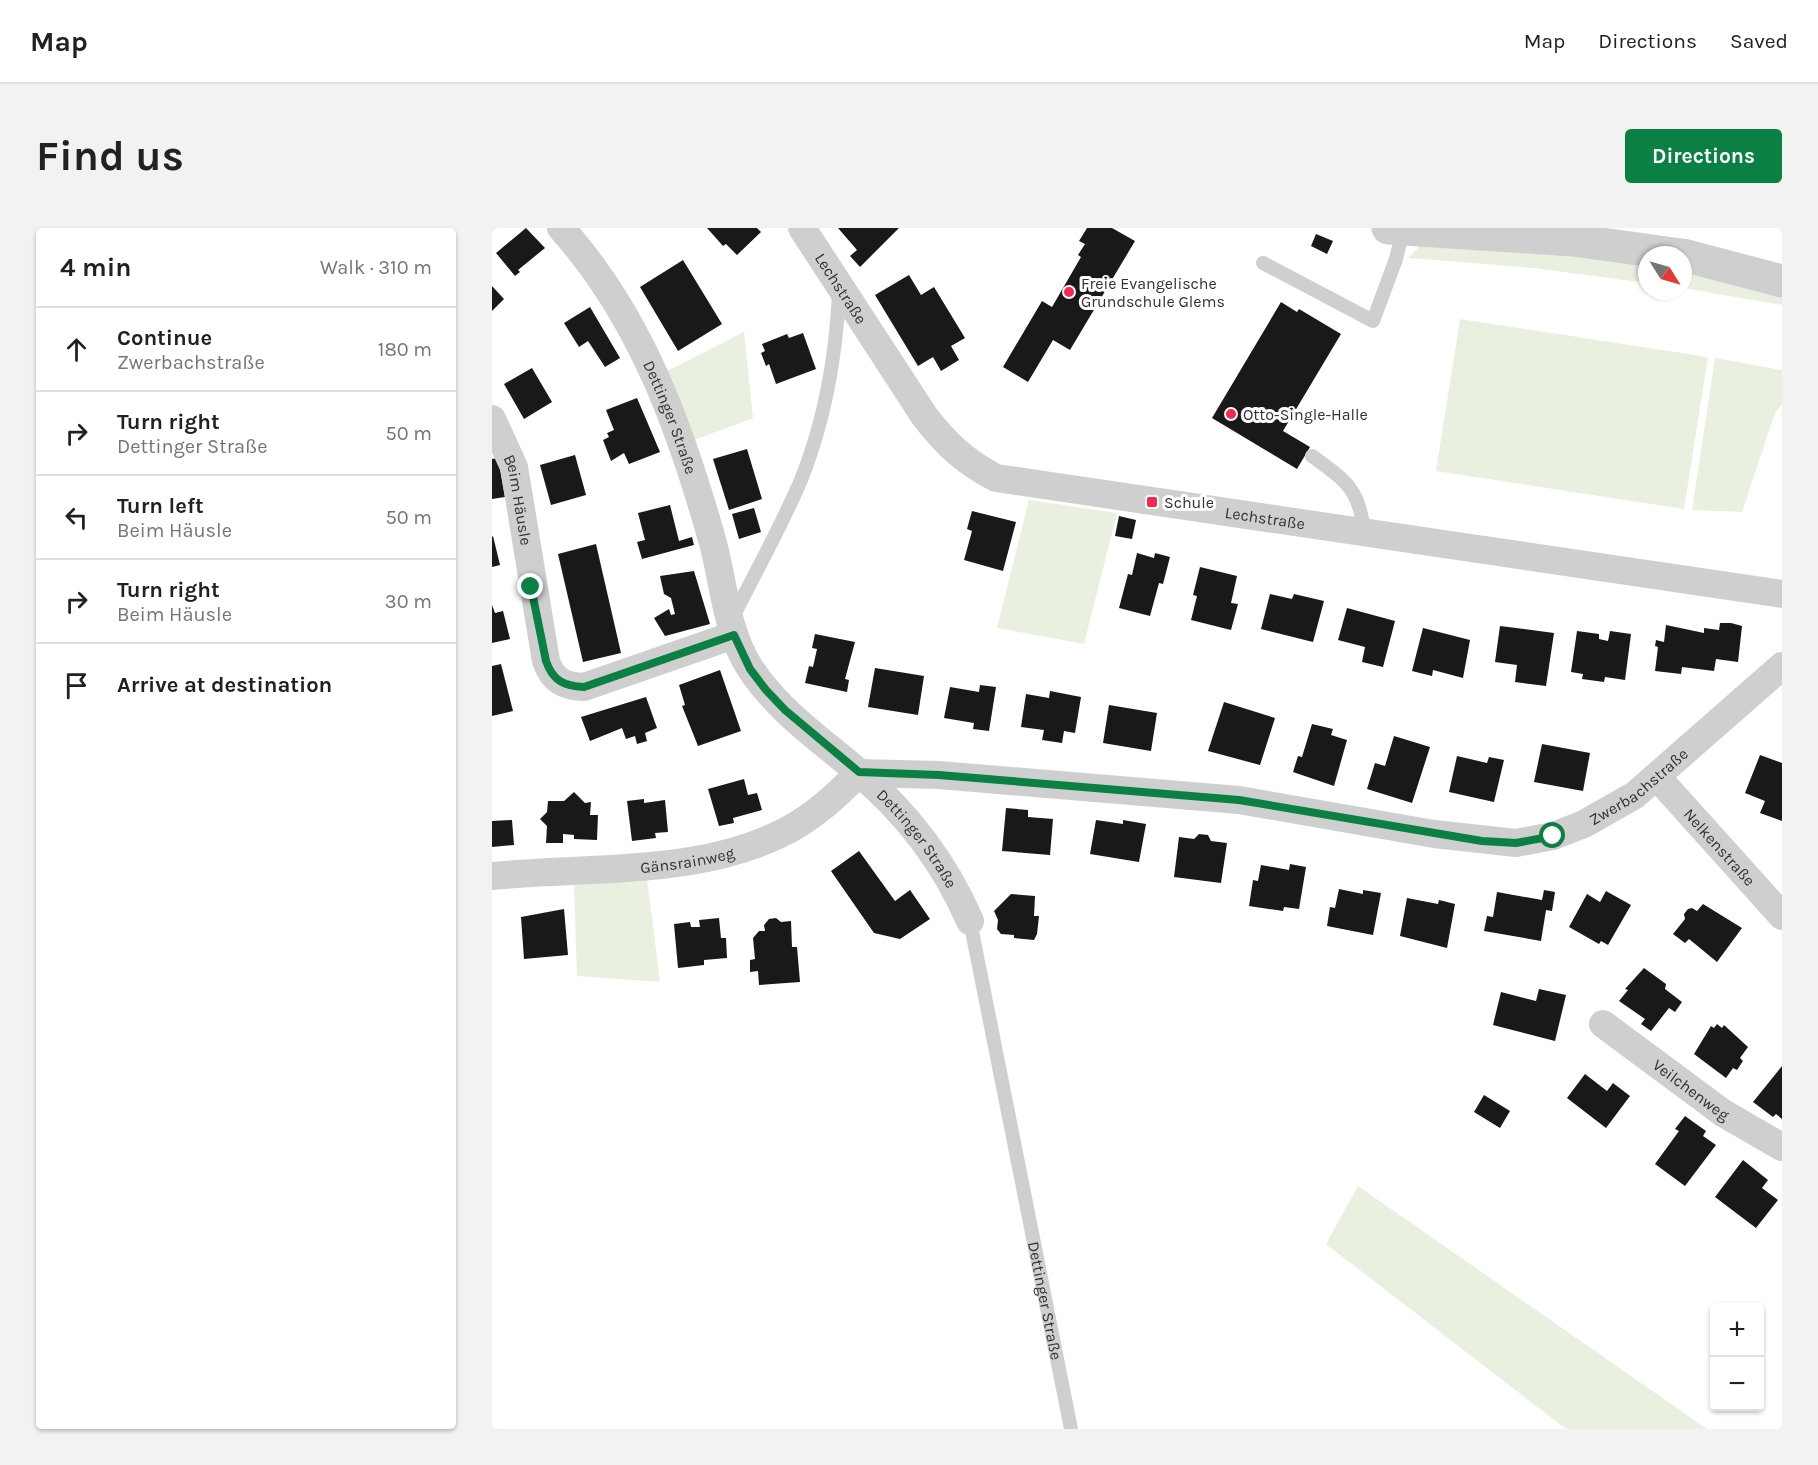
<!DOCTYPE html>
<html lang="en">
<head>
<meta charset="utf-8">
<style>
  :root { --surface:#fff; --page:#f2f2f2; --text:#202124; --muted:#757577; --line:#e0e0e0; --accent:#0b8043 }
  body { margin:0; font-family:Karla,sans-serif; background:var(--page); color:var(--text) }
  .controls { position:absolute; right:18px; bottom:18px; display:grid; overflow:hidden; border-radius:6px; box-shadow:0 2px 4px #0004 }
  .controls button { width:54px; height:54px; display:grid; place-items:center; padding:0; border:0; border-bottom:2px solid var(--line); background:var(--surface); color:var(--text); font:30px sans-serif }
  .compass { position:absolute; left:1146px; top:18px; width:54px; height:54px; border-radius:50%; background:var(--surface); box-shadow:0 2px 4px #0004; rotate:127deg }
  .stop { position:absolute; width:18px; height:18px; margin:-14px; border:4px solid #0b8043; border-radius:50%; background:#fff }
  .stop.end { background:#0b8043; border-color:#fff; box-shadow:0 2px 6px #0008 }
  .list { margin:0; padding:0; list-style:none }
  h2 { display:flex; justify-content:space-between; align-items:center; height:78px; margin:0; padding:0 24px; font-size:26px }
  h2 small { font-size:20px; font-weight:400; color:var(--muted) }
  .list li { display:grid; grid-template-columns:39px 1fr auto; gap:18px; align-items:center; box-sizing:border-box; height:84px; padding:0 24px; border-top:2px solid var(--line) }
  .list b { display:block; font-size:22px; white-space:nowrap }
  .list p { margin:0; font-size:20px; white-space:nowrap; color:var(--muted) }
  .list em { font-size:20px; font-style:normal; color:var(--muted) }
  .icon { flex:none; width:33px; height:33px; fill:none; stroke:currentColor; stroke-width:2; stroke-linecap:round; stroke-linejoin:round }
  .map { position:relative; flex:none; width:1290px; height:1201px; overflow:hidden; border-radius:6px }
  header { display:flex; align-items:center; gap:36px; box-sizing:border-box; height:84px; padding:0 30px; background:var(--surface); border-bottom:2px solid var(--line) }
  header strong { font-size:28px }
  nav { display:flex; gap:33px; margin-inline-start:auto; font-size:21px }
  .intro { display:flex; align-items:center; justify-content:space-between; box-sizing:border-box; height:144px; padding:0 36px }
  h1 { margin:0; font-size:42px }
  .button { padding:15px 27px; border-radius:6px; background:var(--accent); color:#fff; font-size:21px; font-weight:700 }
  main { display:flex; gap:36px; padding:0 36px }
  aside { flex:1; background:var(--surface); border-radius:6px; box-shadow:0 2px 4px #0004 }
  .map>svg:first-child { display:block }
  .green { fill:#eaf0e0 }
  .building { fill:#191919 }
  .lines { fill:none; stroke-linecap:round; stroke-linejoin:round }
  .service { stroke:#cfcfcf; stroke-width:14 }
  .minor { stroke:#cfcfcf; stroke-width:28 }
  .tertiary { stroke:#cfcfcf; stroke-width:33 }
  .route { stroke:#0b8043; stroke-width:8 }
  .poi-dot { fill:#f7274e; stroke:#fff; stroke-width:2 }
  .labels { text-anchor:middle; stroke-width:6; stroke-linejoin:round; paint-order:stroke }
  .poi-label { font-size:16px; fill:#323232; stroke:#fff; text-anchor:start }
  .street-label { font-size:16px; fill:#323232; stroke:#fff }
</style>
</head>
<body>
<header>
<strong>Map</strong>
<nav><a>Map</a><a>Directions</a><a>Saved</a></nav>
</header>
<div class="intro"><h1>Find us</h1><a class="button">Directions</a></div>
<main>
<aside>
<h2>4 min<small>Walk · 310 m</small></h2>
<ul class="list">
<li><svg class="icon" aria-label="ahead" viewBox="0 0 24 24"><path d="M12 20V5M6 11l6-6 6 6"/></svg><div><b>Continue</b><p>Zwerbachstraße</p></div><em>180 m</em></li>
<li><svg class="icon" aria-label="right" viewBox="0 0 24 24"><path d="M7 20v-9h11M14 6l5 5-5 5"/></svg><div><b>Turn right</b><p>Dettinger Straße</p></div><em>50 m</em></li>
<li><svg class="icon" aria-label="left" viewBox="0 0 24 24"><path d="M17 20v-9H6M10 6l-5 5 5 5"/></svg><div><b>Turn left</b><p>Beim Häusle</p></div><em>50 m</em></li>
<li><svg class="icon" aria-label="right" viewBox="0 0 24 24"><path d="M7 20v-9h11M14 6l5 5-5 5"/></svg><div><b>Turn right</b><p>Beim Häusle</p></div><em>30 m</em></li>
<li><svg class="icon" aria-label="arrive" viewBox="0 0 24 24"><path d="M6 21V4h12l-3 4 3 4H6"/></svg><div><b>Arrive at destination</b></div></li>
</ul>
</aside>
<div class="map">
<svg width="1290" height="1201" viewBox="0 0 1290 1201">
  <rect width="100%" height="100%" fill="#fff"/>
  <g class="green">
    <polygon points="928,18 1155,32 1155,55 1042,40 916,30"/>
    <polygon points="1191,39 1290,62 1290,77 1191,60"/>
    <polygon points="968,91 1216,129 1192,281 944,243"/>
    <polygon points="252,104 261,190 202,212 175,143"/>
    <polygon points="1223,130 1290,142 1290,176 1283,185 1250,284 1200,282"/>
    <polygon points="537,272 625,285 592,416 505,400"/>
    <polygon points="155,651 168,754 85,748 82,657"/>
    <polygon points="866,958 1215,1201 1074,1201 834,1016"/>
  </g>
  <g class="building">
    <polygon points="34,0 53,20 26,42 28,44 23,48 4,25"/>
    <polygon points="215,0 265,0 269,4 245,27 234,16 231,18"/>
    <polygon points="346,0 407,0 368,39 358,28 365,22"/>
    <polygon points="595,0 620,0 643,13 578,122 561,112 536,154 511,139 550,73 560,79 589,29 586,27 593,16 587,13"/>
    <polygon points="824,6 841,13 835,26 819,18"/>
    <polygon points="191,32 230,96 186,123 148,59"/>
    <polygon points="417,47 429,67 442,59 473,110 459,118 467,132 449,143 441,129 426,138 383,67"/>
    <polygon points="0,58 12,71 0,83"/>
    <polygon points="789,74 805,84 807,81 849,106 791,203 818,219 805,241 720,190"/>
    <polygon points="98,79 128,130 113,139 96,113 87,119 72,95"/>
    <polygon points="311,105 324,141 284,156 277,136 274,138 269,125 273,123 270,116 295,106 297,110"/>
    <polygon points="40,140 60,174 32,191 12,156"/>
    <polygon points="145,170 168,224 137,236 132,225 119,233 111,212 117,209 115,205 122,202 114,182"/>
    <polygon points="255,221 270,271 237,282 221,231"/>
    <polygon points="83,227 94,267 59,277 48,237"/>
    <polygon points="6,230 13,269 0,271 0,231"/>
    <polygon points="178,277 187,313 200,309 202,317 150,331 145,314 153,312 146,285"/>
    <polygon points="262,280 269,304 247,311 240,286"/>
    <polygon points="480,283 524,294 511,343 472,332 480,303 475,301"/>
    <polygon points="627,288 644,292 640,311 623,308"/>
    <polygon points="1,308 8,337 0,339 0,309"/>
    <polygon points="104,316 129,425 91,434 66,326"/>
    <polygon points="645,325 662,330 663,325 678,329 671,356 667,355 658,388 627,380 636,346 640,347"/>
    <polygon points="708,339 745,348 739,375 746,376 739,402 699,392 705,368 701,367"/>
    <polygon points="202,343 218,396 173,408 162,390 177,381 179,387 183,386 179,370 172,366 168,348"/>
    <polygon points="778,366 800,371 802,366 832,373 821,414 769,401"/>
    <polygon points="0,377 3,385 11,383 18,411 0,415"/>
    <polygon points="855,380 903,393 891,439 870,434 873,419 846,412"/>
    <polygon points="1228,395 1239,395 1250,398 1246,434 1224,431 1222,443 1190,439 1189,446 1163,443 1166,419 1163,418 1164,412 1172,414 1174,397 1212,405 1212,400 1227,402"/>
    <polygon points="1008,398 1062,405 1054,458 1023,454 1025,437 1003,434"/>
    <polygon points="931,400 978,412 971,450 941,442 940,448 920,443"/>
    <polygon points="1085,403 1107,406 1107,411 1116,413 1118,403 1139,406 1133,452 1113,449 1112,454 1090,451 1091,446 1079,444"/>
    <polygon points="323,406 363,414 353,451 357,452 355,464 313,455 317,438 321,439 325,421 320,420"/>
    <polygon points="9,436 21,483 0,488 0,438"/>
    <polygon points="383,440 432,448 426,487 376,479"/>
    <polygon points="228,442 249,503 206,518 190,478 193,477 187,457"/>
    <polygon points="488,457 504,459 497,503 481,501 482,495 452,490 458,459 487,464"/>
    <polygon points="558,463 589,469 583,505 572,503 570,515 550,512 552,502 529,499 534,466 557,470"/>
    <polygon points="154,469 165,500 153,505 155,513 145,516 143,508 134,511 130,500 98,513 89,489"/>
    <polygon points="732,474 783,490 768,537 716,523"/>
    <polygon points="617,477 665,485 659,523 611,515"/>
    <polygon points="820,496 841,501 839,507 855,512 842,558 801,544 806,528 810,529"/>
    <polygon points="902,508 938,519 920,575 875,561 883,535 893,538"/>
    <polygon points="1050,516 1098,525 1091,563 1042,554"/>
    <polygon points="1268,527 1290,535 1290,593 1268,585 1273,573 1253,565"/>
    <polygon points="965,528 995,535 997,529 1012,532 1002,574 957,564"/>
    <polygon points="252,551 256,567 265,565 270,582 241,590 242,595 227,598 216,561"/>
    <polygon points="82,564 93,575 99,574 98,587 106,587 105,612 82,611 82,607 71,606 71,615 54,615 55,598 48,591 55,584 56,573 72,573"/>
    <polygon points="152,571 152,575 173,572 176,604 163,605 164,610 140,613 135,573"/>
    <polygon points="514,580 536,582 536,589 561,591 558,627 510,623"/>
    <polygon points="20,592 22,617 0,619 0,593"/>
    <polygon points="604,592 631,596 631,592 654,596 647,634 598,626"/>
    <polygon points="707,606 716,607 719,613 735,615 729,655 682,649 687,609 702,611"/>
    <polygon points="367,623 403,673 418,662 438,691 408,711 382,705 339,643"/>
    <polygon points="798,636 814,639 807,681 792,679 791,683 757,678 761,652 766,653 769,637 797,642"/>
    <polygon points="847,661 871,666 871,662 889,665 881,707 835,698 838,679 843,680"/>
    <polygon points="1052,662 1063,664 1060,683 1054,682 1049,713 992,703 995,688 1001,689 1005,664 1050,672"/>
    <polygon points="1114,663 1139,677 1116,717 1109,713 1107,716 1077,699 1095,666 1108,674"/>
    <polygon points="519,666 543,668 542,688 547,688 545,706 542,712 522,710 522,707 509,706 505,701 506,692 502,683"/>
    <polygon points="915,670 946,676 947,672 963,676 955,720 908,708"/>
    <polygon points="1211,676 1250,700 1225,734 1197,711 1193,715 1181,706 1193,691 1192,686 1196,681 1200,680 1205,683"/>
    <polygon points="72,681 76,727 32,731 29,689"/>
    <polygon points="227,690 229,710 234,710 235,730 212,732 212,737 186,740 182,696 198,694 199,699 208,699 207,692"/>
    <polygon points="284,690 289,694 299,693 300,719 305,719 308,754 267,757 266,743 258,744 258,732 263,731 261,710 267,703 273,703 272,697 277,691"/>
    <polygon points="1152,740 1174,756 1173,761 1190,774 1183,784 1177,780 1159,803 1149,796 1153,791 1127,773 1136,762 1133,761"/>
    <polygon points="1047,761 1074,767 1063,813 1001,797 1009,764 1044,773"/>
    <polygon points="1225,796 1230,800 1232,797 1256,819 1248,830 1251,833 1245,842 1241,840 1234,850 1202,826 1219,798 1222,800"/>
    <polygon points="1290,838 1290,891 1284,886 1281,889 1261,874"/>
    <polygon points="1093,846 1115,863 1121,855 1138,868 1114,900 1075,870"/>
    <polygon points="992,867 1018,883 1008,900 982,884"/>
    <polygon points="1193,888 1214,903 1211,908 1224,917 1193,958 1163,936 1187,903 1183,901"/>
    <polygon points="1251,932 1276,952 1270,960 1286,972 1264,1000 1223,969"/>
  </g>
  <g class="lines">
    <g class="service">
      <polyline points="771,35 881,93 904,31 911,2"/>
      <path d="M820,228C854,253 868,261 872,305"/>
      <path d="M240,391C263,345 289,299 309,252C333,192 344,129 347,65"/>
      <path id="s1" d="M478,693L579,1201"/>
    </g>
    <g class="minor">
      <path id="s2" d="M69,0C149,89 189,201 221,315C232,356 234,403 258,440C285,482 328,511 365,543C415,585 452,633 478,693"/>
      <path id="s3" d="M310,0L433,189C455,217 472,233 504,250L1290,366"/>
      <path id="s4" d="M0,191L22,239L54,433C61,453 72,458 92,459L242,407"/>
      <path id="s5" d="M1165,549L1290,688"/>
      <path id="s6" d="M0,648C98,638 207,649 296,602C324,587 346,566 367,545L447,547L747,572L942,606L1024,615L1061,608L1092,596L1143,567L1290,438"/>
      <path id="s7" d="M1111,796L1231,885L1290,919"/>
    </g>
    <g class="tertiary">
      <polyline points="896,0 1081,12 1189,27"/>
      <polyline points="1191,27 1290,53"/>
    </g>
  </g>
  <g class="lines">
    <path class="route" d="M39,359L54,433C61,453 72,458 92,459L242,407L258,441L274,462L293,482L367,544L447,547L747,572L990,613L1024,615L1061,608"/>
  </g>
  <g class="poi-dot">
    <circle cx="577" cy="64" r="6"/>
    <circle cx="739" cy="186" r="6"/>
    <rect x="654" y="268" width="12" height="12" rx="3"/>
  </g>
  <g class="labels">
    <g class="poi-label">
      <text x="589" y="61">Freie Evangelische<tspan x="589" dy="18">Grundschule Glems</tspan></text>
      <text x="751" y="192">Otto-Single-Halle</text>
      <text x="672" y="280">Schule</text>
    </g>
    <g class="street-label">
      <text dy="6" stroke="none"><textPath href="#s3" startOffset="72">Lechstraße</textPath></text>
      <text dy="6" stroke="none"><textPath href="#s2" startOffset="220">Dettinger Straße</textPath></text>
      <text dy="6" stroke="none"><textPath href="#s4" startOffset="86">Beim Häusle</textPath></text>
      <text dy="6" stroke="none"><textPath href="#s3" startOffset="592">Lechstraße</textPath></text>
      <text dy="6" stroke="none"><textPath href="#s6" startOffset="1192">Zwerbachstraße</textPath></text>
      <text dy="6" stroke="none"><textPath href="#s2" startOffset="724">Dettinger Straße</textPath></text>
      <text dy="6" stroke="none"><textPath href="#s5" startOffset="94">Nelkenstraße</textPath></text>
      <text dy="6" stroke="none"><textPath href="#s6" startOffset="196">Gänsrainweg</textPath></text>
      <text dy="6" stroke="none"><textPath href="#s7" startOffset="110">Veilchenweg</textPath></text>
      <text dy="6" stroke="none"><textPath href="#s1" startOffset="387">Dettinger Straße</textPath></text>
    </g>
  </g>
</svg>
<div class="controls">
<button>+</button>
<button>−</button>
</div>
<svg class="compass" viewBox="-18 -18 36 36"><path d="M0-13l5 13h-10z" fill="#e53935"/><path d="M0 13l5-13h-10z" fill="#757577"/></svg>
<div class="stop" style="left:1061px;top:608px"></div>
<div class="stop end" style="left:39px;top:359px"></div>
</div>
</main>
</body>
</html>
